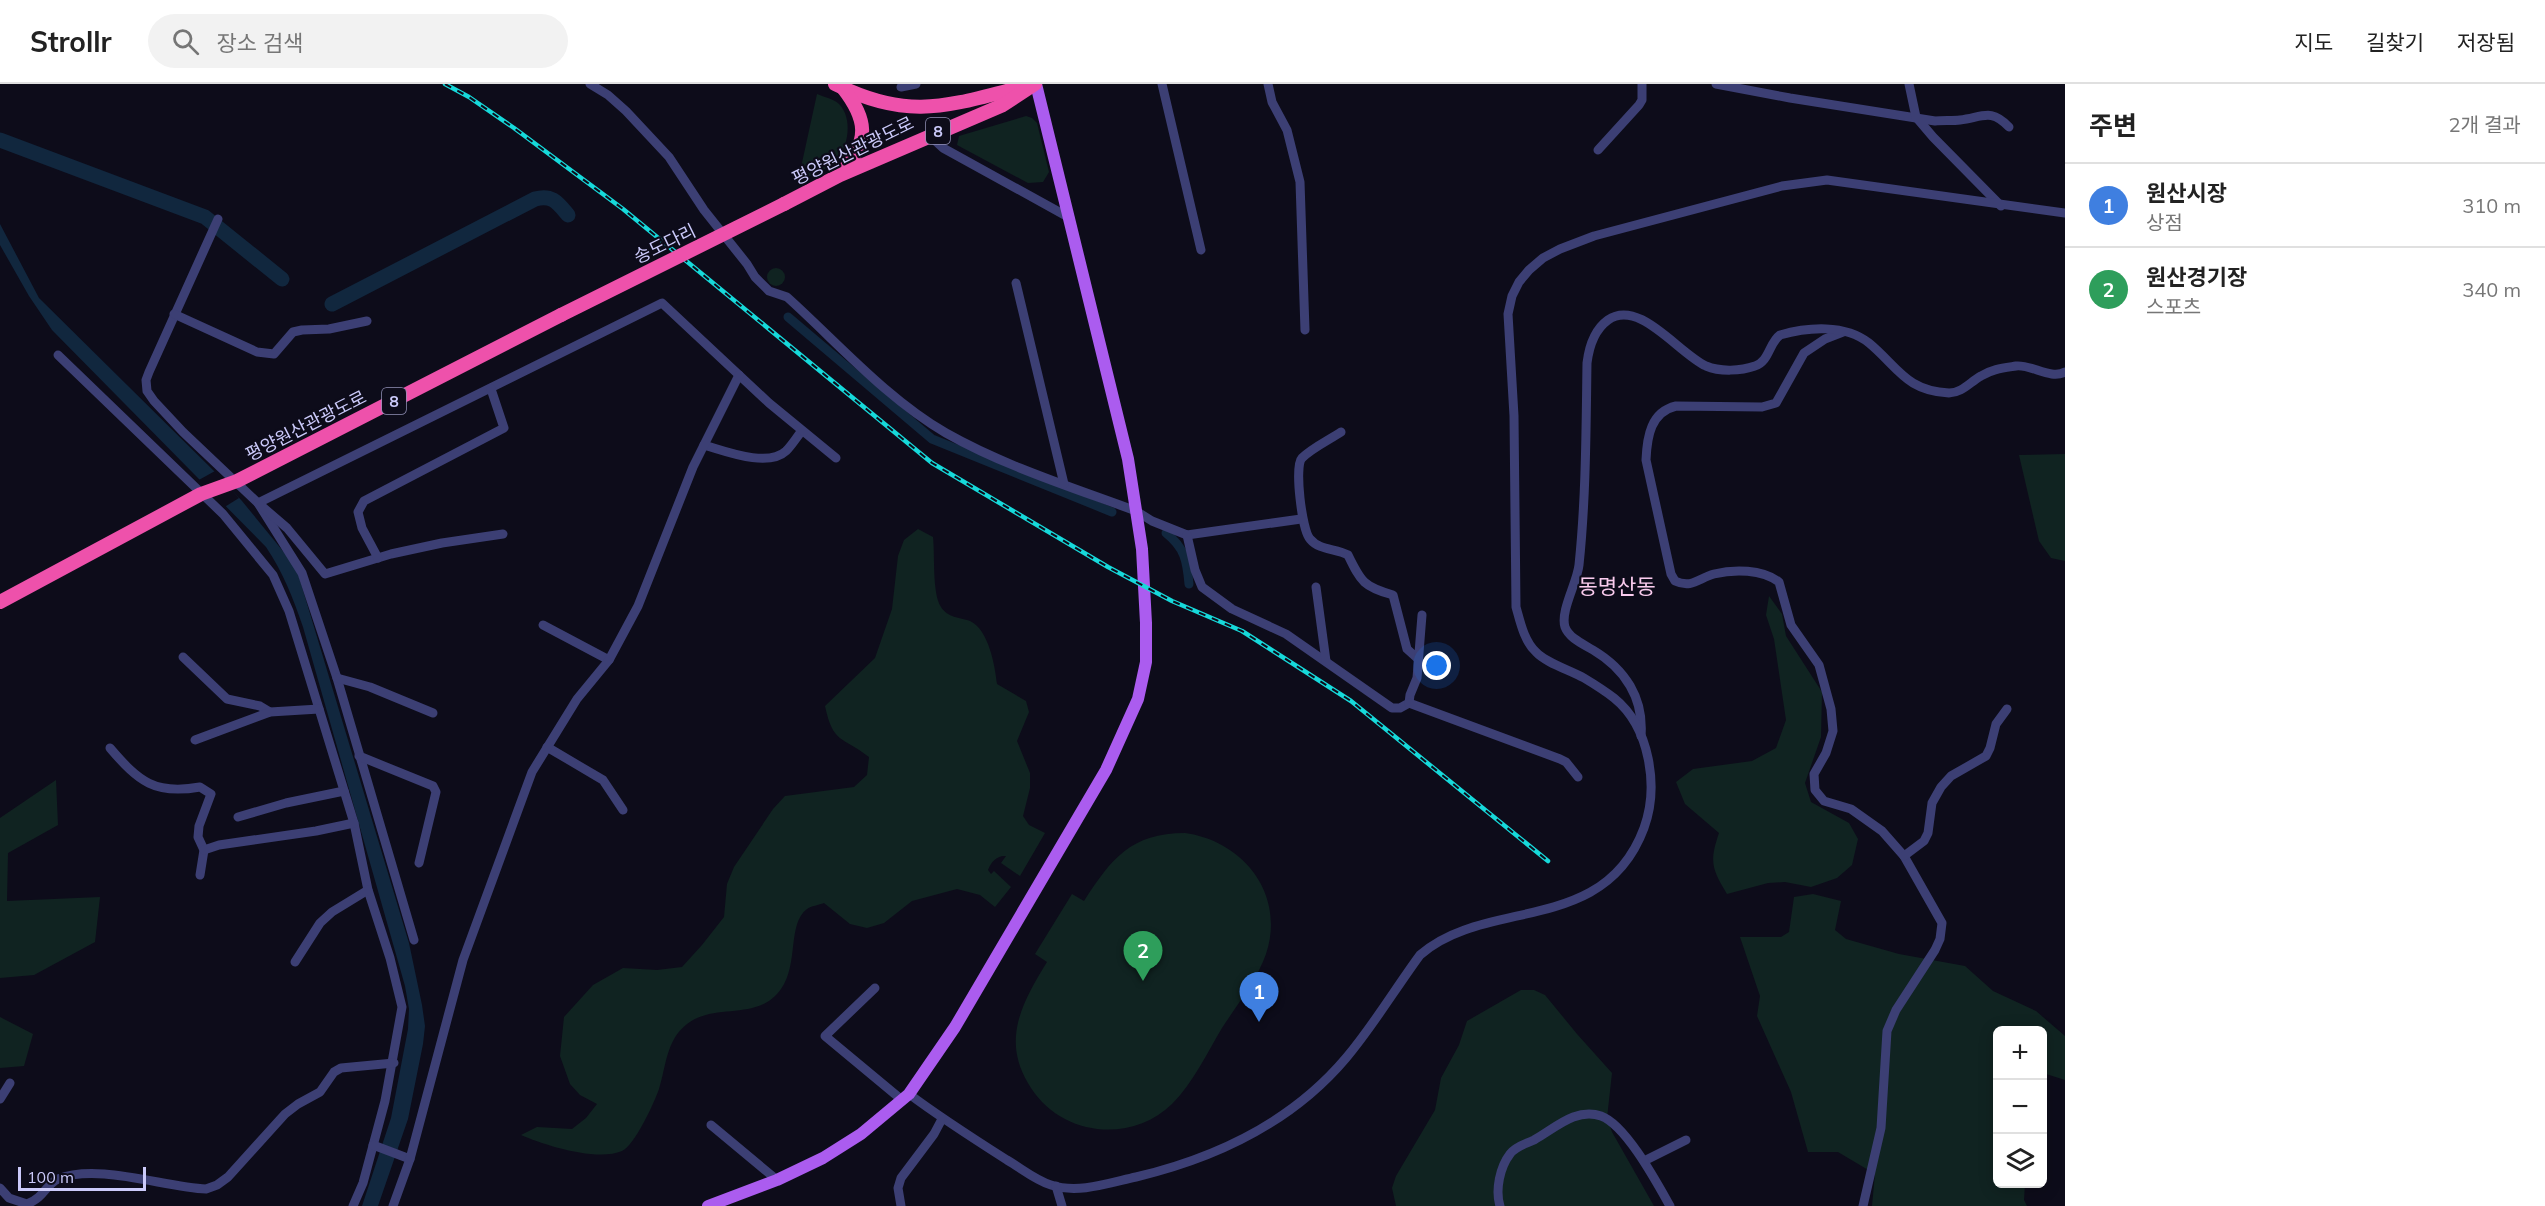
<!DOCTYPE html>
<html lang="ko">
<head>
<meta charset="utf-8">
<style>
  :root { --surface:#fff; --page:#f2f2f2; --text:#222; --muted:#767676; --line:#e0e0e0; --accent:#1d7475 }
  body { margin:0; font-family:Mulish,"Noto Sans KR",sans-serif; background:var(--page); color:var(--text) }
  .controls { position:absolute; right:18px; bottom:18px; display:grid; overflow:hidden; border-radius:9px; box-shadow:0 3px 15px #0003 }
  .controls button { width:54px; height:54px; display:grid; place-items:center; padding:0; border:0; border-bottom:2px solid var(--line); background:var(--surface); color:var(--text); font:30px sans-serif }
  .scale { position:absolute; left:18px; bottom:15px; width:128px; box-sizing:border-box; padding-left:6px; border:3px solid #cbcafa; border-top:0; font-size:16px; line-height:21px; white-space:nowrap; color:#cbcafa; -webkit-text-stroke:4px #0d0c1a; paint-order:stroke }
  .you { position:absolute; left:1437px; top:582px; width:21px; height:21px; margin:-15px; border:4px solid #fff; border-radius:50%; background:#1a73e8; box-shadow:0 0 0 9px #1a73e833 }
  .badge { display:grid; place-items:center; width:39px; height:39px; border-radius:50%; background:var(--accent); color:#fff; font-size:20px; font-weight:700 }
  .pin { position:absolute; translate:-50% -50px; filter:drop-shadow(0 2px 3px #0008) }
  .pin::after { content:''; position:absolute; top:32px; width:21px; height:18px; background:inherit; clip-path:polygon(0 0,100% 0,50% 100%) }
  .list { margin:0; padding:0; list-style:none }
  h2 { display:flex; justify-content:space-between; align-items:center; height:78px; margin:0; padding:0 24px; font-size:26px }
  h2 small { font-size:20px; font-weight:400; color:var(--muted) }
  .list li { display:grid; grid-template-columns:39px 1fr auto; gap:18px; align-items:center; box-sizing:border-box; height:84px; padding:0 24px; border-top:2px solid var(--line) }
  .list b { display:block; font-size:22px; white-space:nowrap }
  .list p { margin:0; font-size:20px; white-space:nowrap; color:var(--muted) }
  .list em { font-size:20px; font-style:normal; color:var(--muted) }
  .icon { flex:none; width:33px; height:33px; fill:none; stroke:currentColor; stroke-width:2; stroke-linecap:round; stroke-linejoin:round }
  .map { position:relative; flex:none; width:2065px; height:1122px; overflow:hidden }
  header { display:flex; align-items:center; gap:36px; box-sizing:border-box; height:84px; padding:0 30px; background:var(--surface); border-bottom:2px solid var(--line) }
  header strong { font-size:28px }
  nav { display:flex; gap:33px; margin-inline-start:auto; font-size:21px }
  .search { width:420px; height:54px; background:var(--page); display:flex; align-items:center; gap:15px; box-sizing:border-box; padding:0 21px; border-radius:33px; color:var(--muted); font-size:22px }
  main { display:flex }
  aside { flex:1; background:var(--surface) }
  .map>svg:first-child { display:block }
  .green { fill:#102321 }
  .water { fill:#11273e }
  .pier { fill:#0d0c1a }
  .lines { fill:none; stroke-linecap:round; stroke-linejoin:round }
  .canal { stroke:#11273e; stroke-width:9 }
  .river { stroke:#11273e; stroke-width:15 }
  .minor { stroke:#3c3f74; stroke-width:9 }
  .major { stroke:#ab5cef; stroke-width:12 }
  .highway { stroke:#ee51ab; stroke-width:14 }
  .rail-casing { stroke:#16d9da; stroke-width:4.5 }
  .rail { stroke:#0d0c1a; stroke-width:2; stroke-dasharray:7; stroke-linecap:butt }
  .highway-bridge { stroke:#ee51ab; stroke-width:14 }
  .labels { text-anchor:middle; stroke-width:4.5; stroke-linejoin:round; paint-order:stroke }
  .shield { fill:#0d0c1a; stroke:#9291b7; stroke-width:1.5 }
  .shield-label { font-size:16px; font-weight:bold; fill:#cbcafa }
  .street-label { font-size:18px; fill:#cbcafa; stroke:#0d0c1a }
  .quarter-label { font-size:21px; fill:#faccee; stroke:#0d0c1a }
</style>
</head>
<body>
<header>
<strong>Strollr</strong>
<div class="search"><svg class="icon" aria-label="search" viewBox="0 0 24 24"><circle cx="10" cy="10" r="6"/><path d="M15 15l6 6"/></svg>장소 검색</div>
<nav><a>지도</a><a>길찾기</a><a>저장됨</a></nav>
</header>
<main>
<div class="map">
<svg width="2065" height="1122" viewBox="0 0 2065 1122">
  <rect width="100%" height="100%" fill="#0d0c1a"/>
  <g class="green">
    <path d="M817,10C824,13 834,15 839,20C853,34 849,64 835,77C826,86 811,92 798,97Z"/>
    <polygon points="1026,32 1032,34 1037,39 1049,88 1043,98 1028,99 957,61 959,52"/>
    <circle cx="776" cy="193" r="9"/>
    <polygon points="2065,370 2065,477 2051,474 2039,457 2019,371"/>
    <path d="M918,445L933,453C935,471 932,509 941,523C948,534 959,533 970,537C989,546 995,582 997,600L1026,617L1029,628L1017,657L1030,689V704L1023,732L1029,741L1045,749L1020,792L1001,779L1006,772C997,771 991,778 988,786L991,790L994,787L1011,803L995,823L980,811L957,805L912,817L884,839L867,844L850,840L824,819C819,821 811,822 807,825C787,840 799,880 781,905C758,938 715,918 687,940C666,956 666,983 659,1005C654,1019 635,1061 622,1067C597,1078 544,1061 521,1051L537,1043L572,1045L586,1034L597,1020L580,1011L570,1000L560,972L564,933L593,901L623,884L657,886L682,883L702,861L724,833L727,800L734,783L773,725L785,712L854,703L867,691L869,673C842,652 833,660 825,622L875,574L892,525L898,472L904,456Z"/>
    <path d="M1769,512L1782,530L1786,552L1822,608L1821,653L1805,699L1811,718L1849,739L1858,755L1852,781L1837,794L1811,803L1785,798L1768,799L1727,810C1712,785 1709,778 1719,749L1685,720L1676,698L1693,685L1752,677L1776,664L1786,636L1774,555L1766,531Z"/>
    <polygon points="56,696 58,741 8,769 7,817 100,813 95,858 34,891 0,894 0,734"/>
    <path d="M1185,749C1243,757 1286,810 1266,870C1257,896 1237,921 1222,944C1207,969 1193,999 1172,1020C1131,1060 1062,1052 1031,1004C1000,957 1022,919 1047,878L1035,870L1072,810L1084,817C1111,775 1131,749 1185,749Z"/>
    <polygon points="1813,810 1841,817 1835,846 1846,855 1899,870 1965,882 1993,907 2036,927 2065,952 2065,996 2043,989 2042,946 1998,946 1997,990 1994,995 1998,1004 1998,1100 2025,1100 2024,1116 2027,1122 1872,1122 1875,1090 1838,1068 1808,1068 1791,1008 1757,932 1760,912 1740,853 1781,853 1789,848 1794,813"/>
    <polygon points="1521,906 1534,906 1545,911 1577,950 1612,989 1607,1034 1612,1048 1654,1122 1396,1122 1392,1104 1396,1092 1435,1026 1441,994 1459,961 1467,937"/>
    <polygon points="0,933 33,950 24,982 0,984"/>
  </g>
  <path class="water" d="M0,140L39,214L213,386L242,417L296,483L409,859L422,921L425,942L423,960L408,1035L378,1122H362L391,1034L408,945L409,925L405,902L303,543C293,514 283,488 266,463L52,246L29,212L0,161Z"/>
  <polygon class="pier" points="215,387 239,414 223,424 197,397"/>
  <g class="lines">
    <g class="canal">
      <polyline points="788,233 932,355 1112,428"/>
      <path d="M1166,449C1185,464 1187,477 1189,500"/>
    </g>
    <g class="river">
      <polyline points="0,56 205,133 282,195"/>
      <path d="M332,220L535,115C552,110 558,119 568,131"/>
    </g>
    <g class="minor">
      <path d="M590,0L608,11L626,27L669,73L704,126L747,180L755,193L769,207L787,213C838,259 886,314 946,349C1004,382 1074,404 1136,427L1152,437L1187,451L1301,435"/>
      <polyline points="1162,0 1201,166"/>
      <polyline points="1268,0 1272,18 1287,46 1300,98 1305,246"/>
      <path d="M1716,0L1790,14L1935,37C1943,36 1952,37 1960,36C1983,33 1991,24 2009,43"/>
      <polyline points="1909,0 1916,33 1933,53 2001,122"/>
      <polyline points="901,3 916,0"/>
      <polyline points="929,51 943,64 1070,134"/>
      <polyline points="1598,66 1639,21 1642,16 1642,0"/>
      <polyline points="218,135 149,288 146,296 147,307 154,317 183,348 258,419 302,489 337,594 414,856"/>
      <polyline points="1016,199 1064,400"/>
      <polyline points="174,230 257,268 274,270 293,248 302,246 329,245 367,237"/>
      <path d="M1843,248L1825,255L1804,269L1776,319L1762,323L1676,322C1651,328 1647,352 1646,376L1671,490L1675,497C1692,505 1699,494 1714,490C1734,485 1762,485 1779,498L1791,541L1819,581L1831,625L1833,647L1826,669L1814,690L1815,706L1824,717L1851,725L1882,747L1904,772L1942,839L1940,855L1935,866L1896,926L1887,947L1881,1044L1863,1122"/>
      <polyline points="58,271 223,430 273,491 289,527 354,739 368,806 390,874 402,923 385,1017 363,1099 353,1122"/>
      <path d="M1341,348C1329,356 1312,364 1302,374C1294,382 1302,446 1310,455C1320,467 1336,464 1348,471C1361,498 1364,503 1393,511L1407,565L1417,574"/>
      <path d="M704,361C725,367 768,384 786,367C792,361 796,354 801,348"/>
      <polyline points="503,450 442,459 391,470 325,490 287,444 258,419 662,219 769,319 836,374"/>
      <polyline points="1187,451 1195,486 1202,503 1232,525 1286,550 1392,624 1400,624 1409,619 1410,611 1417,594 1422,531"/>
      <polyline points="378,474 362,444 358,428 364,417 504,344 491,305"/>
      <polyline points="1316,503 1326,577"/>
      <polyline points="543,541 609,576"/>
      <polyline points="183,573 227,615 260,622 270,628"/>
      <polyline points="337,594 370,603 433,629"/>
      <polyline points="1409,619 1560,675 1566,678 1578,693"/>
      <path d="M1641,652C1644,614 1625,585 1593,566C1583,560 1569,554 1565,543C1560,527 1577,499 1579,481C1586,414 1586,347 1587,279C1589,263 1594,246 1608,236C1639,214 1678,269 1706,282C1720,288 1741,287 1755,282C1769,278 1769,259 1780,251C1808,243 1845,240 1869,259C1898,283 1906,307 1949,309C1962,309 1970,298 1981,292C1992,285 2003,284 2016,282C2031,280 2051,296 2065,288"/>
      <polyline points="195,656 270,628 319,625"/>
      <polyline points="547,663 603,696 623,726"/>
      <path d="M110,664C139,698 155,711 200,703L211,710L199,742L198,753L204,766L200,791"/>
      <polyline points="359,672 433,702 436,708 419,779"/>
      <polyline points="238,733 286,719 344,707"/>
      <polyline points="204,766 219,761 316,747 354,739"/>
      <polyline points="1904,772 1924,757 1928,749 1932,719 1941,703 1951,692 1986,672 1990,664 1996,640 2007,625"/>
      <polyline points="295,878 320,839 332,828 368,806"/>
      <polyline points="875,904 825,952 902,1016"/>
      <path d="M909,1010C941,1034 974,1055 1007,1076C1021,1084 1035,1096 1051,1101C1078,1110 1109,1099 1136,1093C1216,1074 1292,1038 1346,974C1373,942 1395,905 1420,871C1486,813 1604,852 1644,744C1659,703 1650,643 1614,614C1605,607 1594,600 1584,594C1570,586 1546,579 1536,568C1524,557 1520,537 1516,523L1514,332L1508,230L1512,212L1519,198L1529,186L1543,174L1560,165L1594,152L1782,102L1827,96L2065,129"/>
      <polyline points="0,1015 10,999"/>
      <polyline points="711,1041 777,1096"/>
      <polyline points="373,1061 410,1075"/>
      <polyline points="1644,1077 1686,1056"/>
      <polyline points="1056,1102 1062,1122"/>
      <path d="M0,1104L9,1114L27,1120C45,1113 46,1100 58,1095C97,1079 164,1103 206,1105L217,1101L228,1093L285,1030L298,1020L320,1008L334,988L341,984L394,979"/>
      <polyline points="393,1122 410,1075 463,876 532,688 577,615 609,576 638,522 693,383 739,291"/>
      <polyline points="901,1122 898,1104 901,1094 934,1050 942,1035"/>
      <path d="M1500,1122C1495,1106 1500,1083 1510,1070C1516,1062 1526,1060 1534,1056C1554,1045 1576,1023 1601,1032C1626,1041 1657,1099 1670,1122"/>
    </g>
    <polyline class="major" points="708,1122 777,1096 823,1074 861,1050 909,1010 955,943 1106,686 1138,615 1146,578 1146,539 1142,465 1128,375 1036,0"/>
    <g class="highway">
      <path d="M835,0C909,37 947,22 1022,3"/>
      <path d="M843,4C867,35 870,56 843,87"/>
      <polyline points="784,120 840,91 1003,21 1035,0"/>
      <polyline points="0,518 201,410 237,397 561,231"/>
    </g>
    <g class="rail-casing">
      <polyline id="rail" points="445,0 469,13 514,44 623,125 932,379 1108,483 1172,517 1242,547 1351,617 1548,777"/>
    </g>
    <use href="#rail" class="rail"/>
    <polyline class="highway-bridge" points="561,231 784,120"/>
  </g>
  <g class="labels">
    <g class="shield">
      <rect x="926" y="34" width="24" height="26" rx="4.5"/>
      <rect x="382" y="304" width="24" height="26" rx="4.5"/>
    </g>
    <g class="shield-label">
      <text x="938" y="53">8</text>
      <text x="394" y="323">8</text>
    </g>
    <g class="street-label">
      <text transform="translate(853 67) rotate(-26)" y="6">평양원산관광도로</text>
      <text transform="translate(665 160) rotate(-26)" y="6">송도다리</text>
      <text transform="translate(306 342) rotate(-27)" y="6">평양원산관광도로</text>
    </g>
    <g class="quarter-label">
      <text x="1617" y="510">동명산동</text>
    </g>
  </g>
</svg>
<div class="controls">
<button>+</button>
<button>−</button>
<button><svg class="icon" aria-label="layers" viewBox="0 0 24 24"><path d="M12 4l9 5-9 5-9-5zM3 14l9 5 9-5"/></svg></button>
</div>
<div class="scale">100 m</div>
<div class="you"></div>
<div class="pin badge" style="left:1259px;top:938px;background:#3f7fe0">1</div>
<div class="pin badge" style="left:1143px;top:897px;background:#2e9e5b">2</div>
</div>
<aside>
<h2>주변<small>2개 결과</small></h2>
<ul class="list">
<li><span class="badge" style="background:#3f7fe0">1</span><div><b>원산시장</b><p>상점</p></div><em>310 m</em></li>
<li><span class="badge" style="background:#2e9e5b">2</span><div><b>원산경기장</b><p>스포츠</p></div><em>340 m</em></li>
</ul>
</aside>
</main>
</body>
</html>
